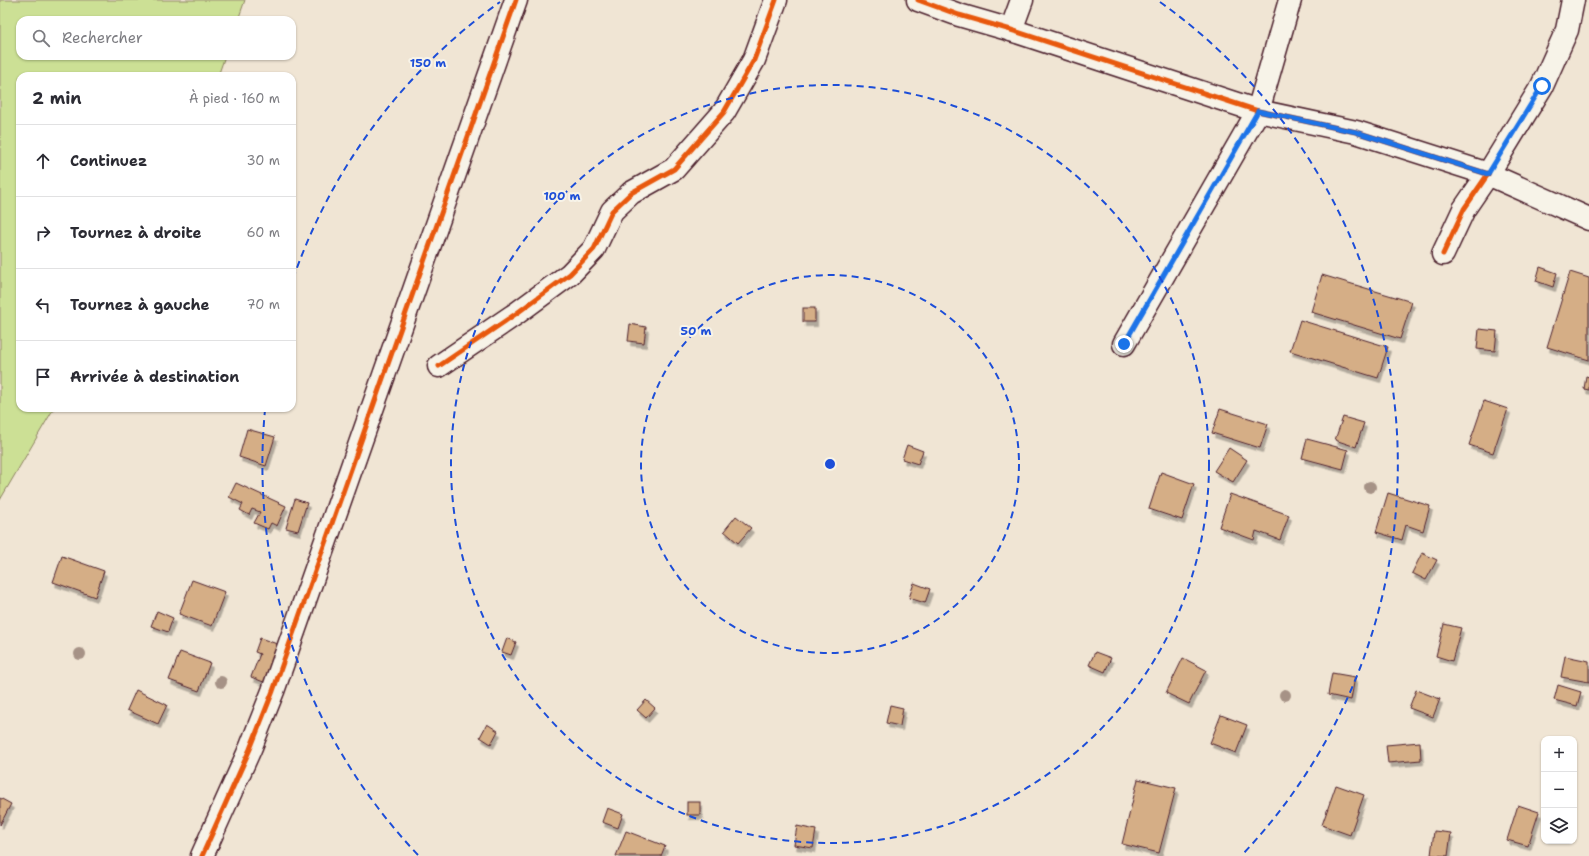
<!DOCTYPE html>
<html lang="fr">
<head>
<meta charset="utf-8">
<style>
  :root { --surface:#fff; --page:#f7f7f7; --text:#2b2b33; --muted:#7c7c81; --line:#e1e1e2 }
  body { margin:0; font-family:"Shantell Sans",sans-serif; background:var(--page); color:var(--text) }
  .controls { position:absolute; right:12px; bottom:12px; display:grid; overflow:hidden; border-radius:8px; box-shadow:0 1px 3px #0004 }
  .controls button { width:36px; height:36px; display:grid; place-items:center; padding:0; border:0; border-bottom:1px solid var(--line); background:var(--surface); color:var(--text); font:20px sans-serif }
  .stop { position:absolute; width:12px; height:12px; margin:-9px; border:3px solid #1a73e8; border-radius:50%; background:#fff }
  .stop.end { background:#1a73e8; border-color:#fff; box-shadow:0 1px 4px #0008 }
  .list { margin:0; padding:0; list-style:none }
  h2 { display:flex; justify-content:space-between; align-items:center; height:52px; margin:0; padding:0 16px; font-size:17px }
  h2 small { font-size:13px; font-weight:400; color:var(--muted) }
  .list li { display:grid; grid-template-columns:26px 1fr auto; gap:12px; align-items:center; box-sizing:border-box; height:72px; padding:0 16px; border-top:1px solid var(--line) }
  .list b { display:block; font-size:15px; white-space:nowrap }
  .list em { font-size:13px; font-style:normal; color:var(--muted) }
  .icon { flex:none; width:22px; height:22px; fill:none; stroke:currentColor; stroke-width:2; stroke-linecap:round; stroke-linejoin:round }
  .map { position:relative; flex:none; width:1589px; height:856px; overflow:hidden }
  .search { position:absolute; background:var(--surface); box-shadow:0 1px 3px #0004; left:16px; top:16px; width:280px; height:44px; display:flex; align-items:center; gap:10px; box-sizing:border-box; padding:0 14px; border-radius:12px; color:var(--muted); font-size:15px }
  .panel { position:absolute; background:var(--surface); box-shadow:0 1px 3px #0004; left:16px; top:72px; width:280px; height:340px; border-radius:12px }
  .map>svg:first-child { display:block }
  .green { fill:#cce095; stroke:#8b8060 }
  .building { fill:#d5ae86; stroke:#4a1f2b; filter:url(#shadow) }
  .lines { fill:none; stroke-linecap:round; stroke-linejoin:round }
  .minor-casing { stroke:#4a1f2b; stroke-width:25 }
  .minor { stroke:#f7f3e8; stroke-width:22 }
  .cycleway-casing { stroke:#f7f3e8; stroke-width:8 }
  .cycleway { stroke:#e8590c; stroke-width:5 }
  .tree { fill:#a69286 }
  .route { stroke:#1a73e8; stroke-width:5 }
  .ring { fill:none; stroke:#1d4ed8; stroke-width:2; stroke-dasharray:7 5 }
  .centre { fill:#1d4ed8; stroke:#f7f3e8; stroke-width:2 }
  .ring-label { font-size:12px; text-anchor:middle; font-weight:bold; fill:#1d4ed8; stroke:#f7f3e8; stroke-width:4; stroke-linejoin:round; paint-order:stroke }
</style>
</head>
<body>
<div class="map">
<svg width="1589" height="856" viewBox="0 0 1589 856">
  <defs>
    <filter id="shadow"><feDropShadow dx="2.5" dy="4.5" stdDeviation="0" flood-color="#0004"/></filter>
  </defs>
  <rect width="100%" height="100%" fill="#f0e5d4"/>
  <filter id="ink" filterUnits="userSpaceOnUse"><feTurbulence type="fractalNoise" baseFrequency=".025" numOctaves="2"/><feDisplacementMap in="SourceGraphic" scale="8" xChannelSelector="R" yChannelSelector="G"/><feConvolveMatrix kernelMatrix="1 2 1 2 8 2 1 2 1" color-interpolation-filters="sRGB"/></filter>
  <g filter="url(#ink)">
    <polygon class="green" points="0,0 245,0 238,20 20,20 20,56 225,56 218,76 20,76 20,408 54,408 0,500"/>
    <g class="building">
      <polygon points="1540,267 1557,273 1553,287 1536,281"/>
      <polygon points="1570,272 1589,278 1589,360 1547,347"/>
      <polygon points="1322,275 1412,302 1400,339 1311,312"/>
      <rect x="803" y="308" width="12" height="14"/>
      <polygon points="1300,320 1388,347 1378,378 1290,351"/>
      <polygon points="630,324 646,327 644,343 628,341"/>
      <polygon points="1479,329 1497,331 1495,351 1477,349"/>
      <polygon points="1586,376 1589,377 1589,390 1584,389"/>
      <polygon points="1484,401 1508,409 1493,453 1469,445"/>
      <polygon points="1220,409 1268,424 1260,448 1212,433"/>
      <polygon points="1343,417 1364,423 1356,447 1335,440"/>
      <polygon points="247,429 275,437 266,466 239,457"/>
      <polygon points="1307,439 1348,450 1343,469 1302,458"/>
      <polygon points="907,445 923,451 918,464 902,459"/>
      <polygon points="1229,448 1247,460 1233,482 1214,471"/>
      <polygon points="1161,472 1194,484 1182,520 1149,509"/>
      <polygon points="236,483 286,506 277,526 271,523 268,529 254,523 260,512 252,509 249,515 240,510 243,504 229,497"/>
      <polygon points="1388,493 1430,506 1423,531 1406,525 1402,540 1376,532"/>
      <polygon points="1230,494 1289,515 1280,540 1256,531 1254,540 1219,527"/>
      <polygon points="295,499 307,503 298,531 286,528"/>
      <polygon points="736,516 751,528 738,543 724,531"/>
      <polygon points="1422,553 1437,560 1426,580 1412,573"/>
      <polygon points="62,556 104,571 95,597 53,582"/>
      <polygon points="192,580 225,592 212,626 179,614"/>
      <polygon points="914,583 930,589 925,603 909,598"/>
      <polygon points="157,611 173,618 168,632 151,626"/>
      <polygon points="1444,624 1461,628 1452,661 1436,656"/>
      <polygon points="260,638 280,645 266,683 251,677 260,654 255,652"/>
      <polygon points="507,638 516,642 511,655 502,652"/>
      <polygon points="180,652 210,663 199,691 169,680"/>
      <polygon points="1095,652 1111,658 1105,672 1089,665"/>
      <polygon points="1565,656 1589,661 1589,682 1561,677"/>
      <polygon points="1183,658 1206,670 1189,704 1166,693"/>
      <polygon points="1332,673 1355,677 1351,700 1328,695"/>
      <polygon points="1558,685 1581,692 1577,706 1554,700"/>
      <polygon points="136,690 167,705 158,724 127,710"/>
      <polygon points="1416,690 1440,699 1433,717 1409,708"/>
      <polygon points="646,700 655,708 646,718 637,710"/>
      <polygon points="890,705 903,708 900,726 886,723"/>
      <polygon points="1221,715 1247,725 1236,753 1210,743"/>
      <polygon points="487,724 498,731 491,744 480,737"/>
      <polygon points="1420,742 1421,760 1388,763 1386,745"/>
      <polygon points="1138,779 1176,788 1159,853 1122,844"/>
      <polygon points="1336,785 1364,795 1350,835 1322,825"/>
      <polygon points="0,798 11,804 0,825"/>
      <rect x="687" y="802" width="13" height="13"/>
      <polygon points="1518,805 1539,812 1528,846 1507,840"/>
      <polygon points="607,808 623,814 618,828 602,822"/>
      <polygon points="797,826 816,830 813,848 794,845"/>
      <polygon points="626,831 665,846 661,856 616,856"/>
      <polygon points="1434,831 1451,833 1448,856 1431,855"/>
    </g>
    <g class="lines">
      <g class="minor-casing">
        <g id="minor">
          <polyline points="918,0 959,15 1011,30 1258,111 1356,132 1488,174 1464,209 1443,254"/>
          <polyline points="1573,0 1567,30 1542,86 1488,174 1589,219"/>
          <polyline points="1011,30 1022,0"/>
          <polyline points="1124,344 1258,111 1290,0"/>
          <polyline points="439,366 517,313 570,274 594,249 612,211 631,193 674,169 724,112 754,60 776,0"/>
          <polyline points="202,856 250,749 273,691 516,0"/>
        </g>
      </g>
      <use href="#minor" class="minor"/>
      <g class="cycleway-casing">
        <g id="cycleway">
          <polyline points="918,0 959,15 1011,30 1258,111 1356,132 1488,174 1464,209 1443,254"/>
          <polyline points="439,366 517,313 570,274 594,249 612,211 631,193 674,169 724,112 754,60 776,0"/>
          <polyline points="202,856 250,749 273,691 516,0"/>
        </g>
      </g>
      <use href="#cycleway" class="cycleway"/>
    </g>
    <g class="tree">
      <circle cx="1370" cy="487" r="6"/>
      <circle cx="80" cy="654" r="6"/>
      <circle cx="221" cy="682" r="6"/>
      <circle cx="1285" cy="695" r="6"/>
    </g>
  </g>
  <g class="lines" filter="url(#ink)">
    <polyline class="route" points="1124,344 1258,111 1356,132 1488,174 1542,86"/>
  </g>
  <g class="ring">
    <circle cx="830" cy="464" r="189"/>
    <circle cx="830" cy="464" r="379"/>
    <path d="M418 855A568 568 0 0 1 265 410M293 279A568 568 0 0 1 500 2M1160 2A568 568 0 0 1 1242 855"/>
  </g>
  <circle cx="830" cy="464" r="6" class="centre"/>
  <g class="ring-label">
    <text x="428" y="67">150 m</text>
    <text x="562" y="200">100 m</text>
    <text x="696" y="335">50 m</text>
  </g>
</svg>
<div class="controls">
<button>+</button>
<button>−</button>
<button><svg class="icon" aria-label="layers" viewBox="0 0 24 24"><path d="M12 4l9 5-9 5-9-5zM3 14l9 5 9-5"/></svg></button>
</div>
<div class="stop" style="left:1542px;top:86px"></div>
<div class="stop end" style="left:1124px;top:344px"></div>
<div class="search"><svg class="icon" aria-label="search" viewBox="0 0 24 24"><circle cx="10" cy="10" r="6"/><path d="M15 15l6 6"/></svg>Rechercher</div>
<section class="panel">
<h2>2 min<small>À pied · 160 m</small></h2>
<ul class="list">
<li><svg class="icon" aria-label="ahead" viewBox="0 0 24 24"><path d="M12 20V5M6 11l6-6 6 6"/></svg><div><b>Continuez</b></div><em>30 m</em></li>
<li><svg class="icon" aria-label="right" viewBox="0 0 24 24"><path d="M7 20v-9h11M14 6l5 5-5 5"/></svg><div><b>Tournez à droite</b></div><em>60 m</em></li>
<li><svg class="icon" aria-label="left" viewBox="0 0 24 24"><path d="M17 20v-9H6M10 6l-5 5 5 5"/></svg><div><b>Tournez à gauche</b></div><em>70 m</em></li>
<li><svg class="icon" aria-label="arrive" viewBox="0 0 24 24"><path d="M6 21V4h12l-3 4 3 4H6"/></svg><div><b>Arrivée à destination</b></div></li>
</ul>
</section>
</div>
</body>
</html>
